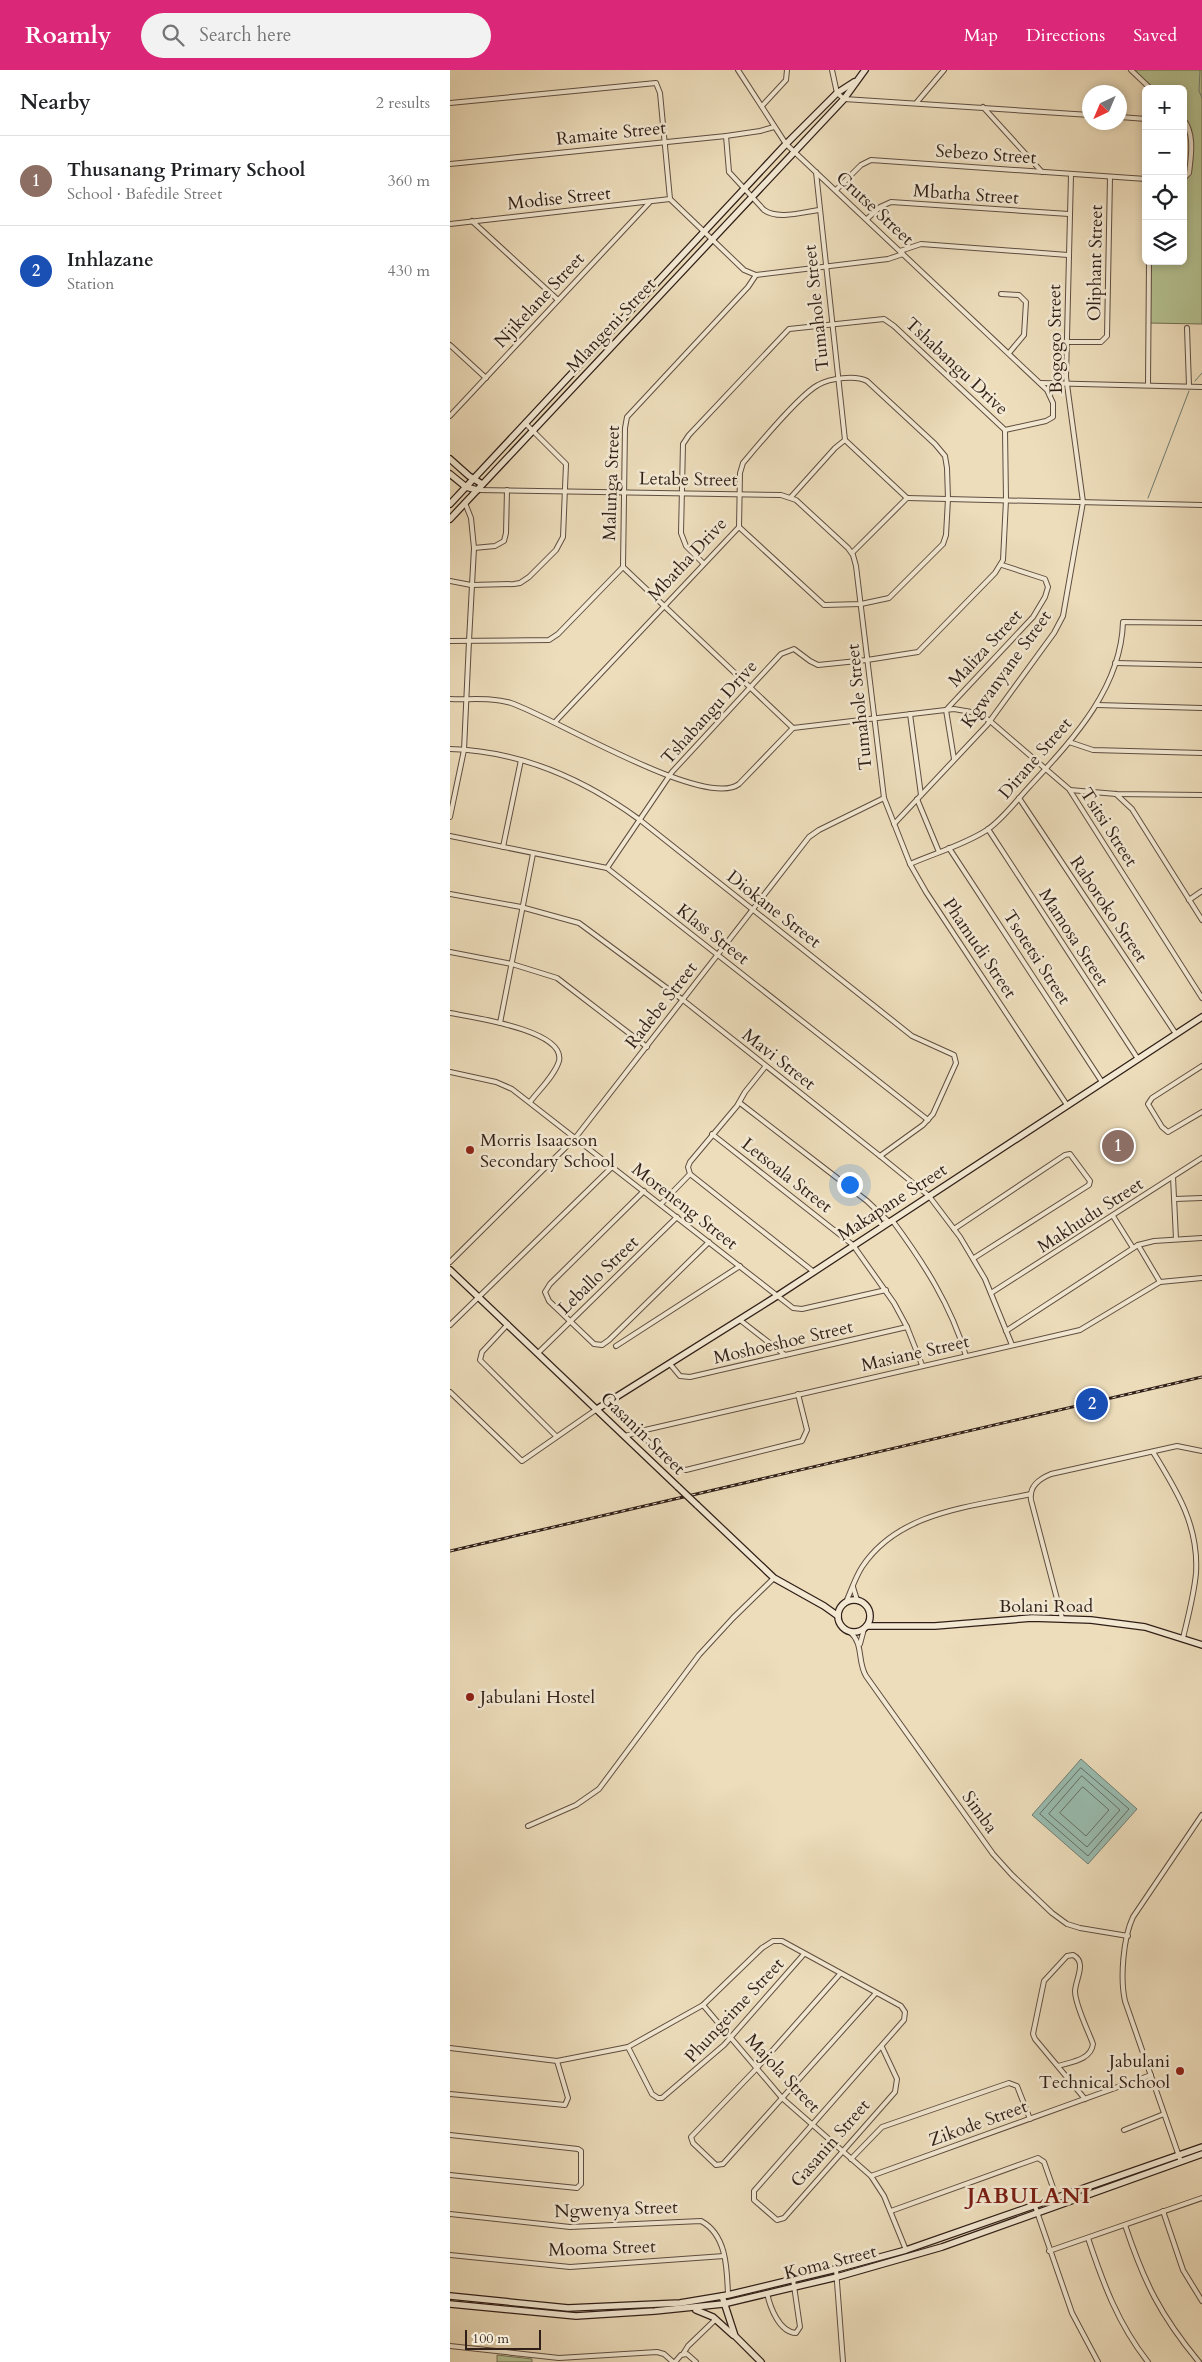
<!DOCTYPE html>
<html lang="en">
<head>
<meta charset="utf-8">
<style>
  :root { --surface:#fff; --page:#f2f2f2; --text:#202124; --muted:#757577; --line:#e0e0e0; --accent:#db2777 }
  body { margin:0; font-family:Cardo,serif; background:var(--page); color:var(--text) }
  .controls { position:absolute; right:15px; top:15px; display:grid; overflow:hidden; border-radius:8px; box-shadow:0 2px 8px #0003 }
  .controls button { width:45px; height:45px; display:grid; place-items:center; padding:0; border:0; border-bottom:1px solid var(--line); background:var(--surface); color:var(--text); font:25px sans-serif }
  .compass { position:absolute; left:632px; top:15px; width:45px; height:45px; border-radius:50%; background:var(--surface); box-shadow:0 2px 8px #0003; rotate:224deg }
  .scale { position:absolute; left:15px; bottom:12px; width:76px; box-sizing:border-box; padding-left:5px; border:2px solid #301f18; border-top:0; font-size:14px; line-height:18px; white-space:nowrap; color:#301f18; -webkit-text-stroke:4px #f3e9d3; paint-order:stroke }
  .you { position:absolute; left:399px; top:1114px; width:18px; height:18px; margin:-12px; border:4px solid #fff; border-radius:50%; background:#1a73e8; box-shadow:0 0 0 8px #1a73e833 }
  .badge { display:grid; place-items:center; width:32px; height:32px; border-radius:50%; background:var(--accent); color:#fff; font-size:16px; font-weight:700 }
  .pin { position:absolute; translate:-50% -50%; border:2px solid #fff; box-shadow:0 1px 5px #0006 }
  .list { margin:0; padding:0; list-style:none }
  h2 { display:flex; justify-content:space-between; align-items:center; height:65px; margin:0; padding:0 20px; font-size:21px }
  h2 small { font-size:16px; font-weight:400; color:var(--muted) }
  .list li { display:grid; grid-template-columns:32px 1fr auto; gap:15px; align-items:center; box-sizing:border-box; height:90px; padding:0 20px; border-top:1px solid var(--line) }
  .list b { display:block; font-size:19px; white-space:nowrap }
  .list p { margin:0; font-size:16px; white-space:nowrap; color:var(--muted) }
  .list em { font-size:16px; font-style:normal; color:var(--muted) }
  .icon { flex:none; width:28px; height:28px; fill:none; stroke:currentColor; stroke-width:2; stroke-linecap:round; stroke-linejoin:round }
  .map { position:relative; flex:none; width:752px; height:2292px; overflow:hidden }
  header { display:flex; align-items:center; gap:30px; box-sizing:border-box; height:70px; padding:0 25px; background:var(--accent); color:#fff }
  header strong { font-size:24px }
  nav { display:flex; gap:28px; margin-inline-start:auto; font-size:18px }
  .search { width:350px; height:45px; background:var(--page); display:flex; align-items:center; gap:12px; box-sizing:border-box; padding:0 18px; border-radius:28px; color:var(--muted); font-size:19px }
  main { display:flex }
  aside { flex:1; background:var(--surface) }
  .map>svg:first-child { display:block }
  .green { fill:#b5c292; stroke:#727055 }
  .water { fill:#99bcb0; stroke:#6f7d73 }
  .lines { fill:none; stroke-linecap:round; stroke-linejoin:round }
  .shore { stroke:#646e64; stroke-width:1 }
  .stream { stroke:#6f7d73; stroke-width:1 }
  .street-casing { stroke:#5f4e41; stroke-width:6 }
  .secondary-casing { stroke:#301f18; stroke-width:8 }
  .street { stroke:#f3e9d3; stroke-width:4 }
  .secondary { stroke:#f3e9d3; stroke-width:5.5 }
  .rail-casing { stroke:#301f18; stroke-width:3 }
  .rail { stroke:#f3e9d3; stroke-width:1; stroke-dasharray:4; stroke-linecap:butt }
  .secondary-bridge-casing { stroke:#301f18; stroke-width:8; stroke-linecap:butt }
  .secondary-bridge { stroke:#f3e9d3; stroke-width:5.5 }
  .poi-dot { fill:#8f2418; stroke:#f3e9d3; stroke-width:2 }
  .labels { text-anchor:middle; stroke-width:5; stroke-linejoin:round; paint-order:stroke }
  .street-label { font-size:18px; fill:#301f18; stroke:#f3e9d3 }
  .poi-label { font-size:18px; fill:#301f18; stroke:#f3e9d3; text-anchor:start }
  .district-label { font-size:22px; font-weight:bold; letter-spacing:1px; fill:#7a1f14; stroke:#f3e9d3 }
</style>
</head>
<body>
<header>
<strong>Roamly</strong>
<div class="search"><svg class="icon" aria-label="search" viewBox="0 0 24 24"><circle cx="10" cy="10" r="6"/><path d="M15 15l6 6"/></svg>Search here</div>
<nav><a>Map</a><a>Directions</a><a>Saved</a></nav>
</header>
<main>
<aside>
<h2>Nearby<small>2 results</small></h2>
<ul class="list">
<li><span class="badge" style="background:#8d6e63">1</span><div><b>Thusanang Primary School</b><p>School · Bafedile Street</p></div><em>360 m</em></li>
<li><span class="badge" style="background:#1a4fb4">2</span><div><b>Inhlazane</b><p>Station</p></div><em>430 m</em></li>
</ul>
</aside>
<div class="map">
<svg width="752" height="2292" viewBox="0 0 752 2292">
  <rect width="100%" height="100%" fill="#edddbb"/>
  <filter id="stains"><feTurbulence type="fractalNoise" baseFrequency=".004" numOctaves="4"/><feColorMatrix values="0 0 0 0 .2 0 0 0 0 .09 0 0 0 0 .02 0 0 0 .5 -.17"/></filter>
  <radialGradient id="worn" r=".72"><stop offset=".6" stop-color="#630" stop-opacity="0"/><stop offset="1" stop-color="#630" stop-opacity=".3"/></radialGradient>
  <g class="green">
    <polygon points="682,0 752,0 752,254 698,253 700,191 733,191 733,107 741,102 741,59 733,48 733,19 702,19"/>
    <polygon points="47,2285 82,2289 82,2292 47,2292"/>
  </g>
  <polygon class="water" points="631,1689 687,1739 638,1794 582,1745"/>
  <g class="lines">
    <g class="shore">
      <polygon points="631,1698 679,1739 638,1786 590,1744"/>
      <polygon points="632,1706 670,1740 637,1777 599,1744"/>
      <polygon points="633,1717 659,1740 636,1766 610,1743"/>
    </g>
    <g class="stream">
      <polyline points="750,0 749,21 752,28"/>
      <polyline points="745,311 752,303"/>
      <polyline points="698,428 739,321"/>
    </g>
    <g class="street-casing">
      <g id="street">
        <polyline points="288,0 336,74 597,320 603,333 603,347 596,351 555,360"/>
        <polyline points="382,0 387,23 394,29 640,45"/>
        <polyline points="681,0 701,19"/>
        <polyline points="467,32 494,0"/>
        <polyline points="0,33 206,13 210,23 220,129 294,200 306,205"/>
        <polyline points="312,36 336,10 337,0"/>
        <polyline points="533,37 592,102"/>
        <polyline points="670,47 696,49"/>
        <path d="M733,49C745,63 741,86 739,103L733,109"/>
        <path d="M276,66L279,102L314,140C328,150 353,142 369,140"/>
        <polyline points="0,94 276,66 310,61 324,57"/>
        <polyline points="366,102 395,370"/>
        <polyline points="386,120 411,95 421,90 696,109"/>
        <polyline points="417,149 430,137 441,132 619,144"/>
        <polyline points="22,151 108,230"/>
        <polyline points="0,154 220,129"/>
        <polyline points="450,181 471,174 618,185"/>
        <polyline points="551,224 569,225 576,232 574,265 559,283"/>
        <polyline points="737,258 739,316"/>
        <polyline points="617,272 651,272 657,266 660,107"/>
        <polyline points="0,275 36,308"/>
        <polyline points="591,313 752,317"/>
        <polyline points="698,315 699,191"/>
        <polyline points="0,346 199,133"/>
        <polyline points="395,370 457,428"/>
        <polyline points="27,420 331,425 346,430 398,478 403,485 406,496 434,728 460,794 476,822 617,1035"/>
        <polyline points="341,427 385,378 395,370"/>
        <polyline points="457,428 752,435"/>
        <polyline points="24,478 45,476 54,471 56,463 57,420"/>
        <polyline points="402,483 457,428"/>
        <polyline points="173,497 343,658"/>
        <polyline points="0,511 21,515 64,514 70,513 79,507 106,480 113,467 116,394 75,353"/>
        <polyline points="0,571 99,570 108,564 173,497 175,358 177,347 298,217 306,205 438,189 453,184"/>
        <polyline points="665,593 752,595"/>
        <path d="M0,629C20,630 42,627 61,633C103,647 255,740 289,714L343,658L504,639L527,643L540,651L619,719L752,928"/>
        <polyline points="647,635 752,638"/>
        <polyline points="496,640 583,547 595,527 598,517 595,509 552,495"/>
        <polyline points="496,640 504,689"/>
        <polyline points="460,644 471,725"/>
        <path d="M105,652L289,457L290,403L293,393C308,375 351,324 368,315C380,308 406,305 417,311L485,374L495,386L497,398L498,429L496,465L493,474L439,528L411,534L374,535L289,457"/>
        <polyline points="619,672 643,680 752,683"/>
        <path d="M0,679C71,681 134,709 190,750L462,966L504,985L506,993L483,1044L473,1055L430,1086"/>
        <polyline points="620,720 666,724 752,725"/>
        <polyline points="666,724 682,739 752,850"/>
        <polyline points="569,728 726,964"/>
        <polyline points="467,729 489,782"/>
        <polyline points="0,747 14,680 19,571 24,478 21,448 15,433"/>
        <polyline points="444,754 537,655 604,563 613,546 633,432 616,307 621,105"/>
        <polyline points="538,759 688,989"/>
        <polyline points="0,766 157,798 478,1050"/>
        <polyline points="53,777 71,690"/>
        <polyline points="499,778 652,1012"/>
        <path d="M460,794C485,783 514,775 537,760C553,749 566,731 579,717C622,670 671,619 673,552L752,553"/>
        <polyline points="157,798 222,702 331,584 344,579 360,591 368,595 417,590 468,582 545,503 553,490 556,430 555,360 444,256 434,249 339,259 239,365 233,374 231,463 236,476 253,493"/>
        <polyline points="0,824 71,837 129,853 233,930 430,1086 479,1126 510,1167 535,1209 562,1275"/>
        <polyline points="739,830 752,821"/>
        <polyline points="0,882 62,894 107,908 197,977"/>
        <path d="M0,943C20,947 116,960 109,991C105,1005 89,1020 80,1032"/>
        <polyline points="50,953 83,784"/>
        <polyline points="752,996 702,1028 698,1034 712,1057 718,1062 752,1042"/>
        <polyline points="0,1002 46,1012 62,1019 343,1238 352,1239 436,1220"/>
        <polyline points="290,1033 417,1131 439,1152"/>
        <polyline points="262,1064 403,1175 444,1233 457,1257 472,1295"/>
        <polyline points="240,1104 364,1202"/>
        <polyline points="723,1107 726,1169"/>
        <polyline points="194,1121 100,1214 95,1222 99,1231 144,1274 152,1275 159,1270 259,1172"/>
        <polyline points="725,1129 752,1128"/>
        <polyline points="211,1134 240,1104 238,1097 240,1092 287,1036 295,1022 315,997"/>
        <polyline points="663,1146 683,1178"/>
        <path d="M442,1150C473,1192 501,1235 516,1286"/>
        <polyline points="504,1159 615,1085 620,1084 640,1111 639,1115 524,1188"/>
        <polyline points="688,1175 710,1212"/>
        <polyline points="0,1192 126,1067 359,767 369,760 434,728"/>
        <polyline points="541,1223 752,1088"/>
        <polyline points="290,1250 335,1285"/>
        <polyline points="58,1254 32,1282 30,1290 106,1366"/>
        <polyline points="0,1255 162,1097"/>
        <polyline points="556,1261 688,1175 704,1171 752,1168"/>
        <polyline points="166,1276 290,1196"/>
        <polyline points="88,1283 227,1147"/>
        <polyline points="220,1294 230,1306 240,1307 457,1257"/>
        <polyline points="0,1322 72,1391 147,1339"/>
        <polyline points="188,1362 227,1398 236,1400 352,1371 357,1360 348,1324"/>
        <polyline points="175,1366 195,1360 630,1260 710,1212 752,1208"/>
        <path d="M703,1382C727,1421 749,1456 746,1503C744,1525 738,1547 733,1568"/>
        <polyline points="403,1517 407,1530"/>
        <path d="M396,1532C401,1521 405,1508 412,1497C449,1441 521,1437 581,1424"/>
        <path d="M612,1548L581,1430C579,1416 589,1409 601,1404L727,1376L752,1381"/>
        <path d="M400,1562C414,1574 407,1591 416,1606L543,1784L562,1805L602,1843L617,1854L630,1858L678,1866"/>
        <polyline points="410,1574 414,1559"/>
        <polyline points="78,1756 126,1735 149,1719 249,1585 283,1548 324,1508"/>
        <polyline points="390,1904 307,1998 241,2067 243,2073 266,2095 273,2094 426,1923"/>
        <polyline points="253,1935 332,2028 421,2106 434,2126 456,2180"/>
        <polyline points="178,1977 202,2024 208,2028 212,2028 274,1975 354,1884"/>
        <polyline points="0,1978 107,1991 178,1977 253,1935 312,1878 323,1871 332,1871 451,1936 455,1942 454,1950 304,2121 304,2130 327,2150 334,2148 445,2022 447,2009 432,1977"/>
        <path d="M608,1996C621,1992 641,1990 643,1974C638,1960 625,1935 625,1921C626,1908 637,1892 623,1885L617,1886L594,1911L583,1964L585,1969L635,2029"/>
        <polyline points="0,2024 115,2035 118,2028 107,1991"/>
        <polyline points="674,2060 714,2044"/>
        <polyline points="0,2065 128,2079 131,2081 131,2114 127,2118 0,2105"/>
        <polyline points="401,2089 432,2057 559,2013 567,2016 580,2049"/>
        <path d="M731,2092L675,1931C670,1909 673,1868 683,1847L752,1745"/>
        <polyline points="421,2106 701,2005"/>
        <polyline points="585,2136 622,2243 648,2292"/>
        <polyline points="441,2141 588,2088 594,2092 607,2129"/>
        <polyline points="713,2141 733,2200 752,2231"/>
        <path d="M0,2144L120,2157L251,2151C277,2165 277,2199 278,2225"/>
        <path d="M675,2155C694,2212 710,2245 749,2292"/>
        <path d="M638,2168C653,2213 668,2254 698,2292"/>
        <polyline points="599,2181 752,2128"/>
        <polyline points="0,2185 120,2197 274,2186"/>
        <polyline points="386,2199 393,2292"/>
        <path d="M317,2223C320,2237 329,2262 346,2263L350,2257L343,2209"/>
        <polyline points="0,2276 109,2288 207,2282 214,2284 223,2292"/>
        <polyline points="233,2284 238,2276 266,2249"/>
        <polyline points="225,2292 231,2285 237,2284 246,2292"/>
      </g>
    </g>
    <g class="secondary-casing">
      <g id="secondary">
        <polyline points="0,389 19,406 32,414"/>
        <polyline points="0,404 16,417 27,420"/>
        <polyline points="0,434 336,74 387,23 404,12"/>
        <polyline points="0,449 394,29 415,0"/>
        <polyline points="0,1200 228,1417"/>
        <polyline points="147,1339 327,1226 752,947"/>
        <polyline points="247,1435 324,1508 374,1536 388,1546"/>
        <circle cx="404" cy="1546" r="16"/>
        <polyline points="417,1556 485,1556 582,1548 641,1550 695,1557 752,1575"/>
        <polyline points="0,2226 118,2238 230,2233 278,2225 386,2199 456,2180 752,2077"/>
        <polyline points="272,2226 285,2266 311,2292"/>
        <polyline points="0,2234 126,2246 205,2241 273,2234 387,2207 492,2177 752,2084"/>
        <polyline points="246,2240 263,2247 283,2265"/>
      </g>
    </g>
    <use href="#street" class="street"/>
    <use href="#secondary" class="secondary"/>
    <g class="rail-casing">
      <polyline id="rail" points="0,1481 752,1307"/>
    </g>
    <use href="#rail" class="rail"/>
    <g class="secondary-bridge-casing">
      <polyline id="secondary-bridge" points="228,1417 247,1435"/>
    </g>
    <use href="#secondary-bridge" class="secondary-bridge"/>
  </g>
  <g class="poi-dot">
    <circle cx="20" cy="1080" r="5"/>
    <circle cx="20" cy="1627" r="5"/>
    <circle cx="730" cy="2001" r="5"/>
  </g>
  <g class="labels">
    <g class="street-label">
      <text transform="translate(161 63) rotate(-6)" y="6">Ramaite Street</text>
      <text transform="translate(536 84) rotate(4)" y="6">Sebezo Street</text>
      <text transform="translate(516 124) rotate(4)" y="6">Mbatha Street</text>
      <text transform="translate(109 128) rotate(-6)" y="6">Modise Street</text>
      <text transform="translate(425 138) rotate(43)" y="6">Crutse Street</text>
      <text transform="translate(645 193) rotate(-89)" y="6">Oliphant Street</text>
      <text transform="translate(89 230) rotate(-47)" y="6">Njikelane Street</text>
      <text transform="translate(366 238) rotate(-96)" y="6">Tumahole Street</text>
      <text transform="translate(161 255) rotate(-47)" y="6">Mlangeni Street</text>
      <text transform="translate(605 269) rotate(-91)" y="6">Bogogo Street</text>
      <text transform="translate(507 296) rotate(43)" y="6">Tshabangu Drive</text>
      <text transform="translate(238 409) rotate(1)" y="6">Letabe Street</text>
      <text transform="translate(161 413) rotate(-88)" y="6">Malunga Street</text>
      <text transform="translate(237 489) rotate(-47)" y="6">Mbatha Drive</text>
      <text transform="translate(535 578) rotate(-47)" y="6">Maliza Street</text>
      <text transform="translate(556 599) rotate(-54)" y="6">Kgwanyane Street</text>
      <text transform="translate(409 637) rotate(-96)" y="6">Tumahole Street</text>
      <text transform="translate(259 642) rotate(-48)" y="6">Tshabangu Drive</text>
      <text transform="translate(585 688) rotate(-49)" y="6">Dirane Street</text>
      <text transform="translate(659 757) rotate(57)" y="6">Tsitsi Street</text>
      <text transform="translate(324 839) rotate(38)" y="6">Diokane Street</text>
      <text transform="translate(659 839) rotate(56)" y="6">Raboroko Street</text>
      <text transform="translate(263 864) rotate(38)" y="6">Klass Street</text>
      <text transform="translate(624 867) rotate(57)" y="6">Mamosa Street</text>
      <text transform="translate(530 878) rotate(56)" y="6">Phamudi Street</text>
      <text transform="translate(587 887) rotate(57)" y="6">Tsotetsi Street</text>
      <text transform="translate(211 935) rotate(-52)" y="6">Radebe Street</text>
      <text transform="translate(329 989) rotate(38)" y="6">Mavi Street</text>
      <text transform="translate(337 1105) rotate(38)" y="6">Letsoala Street</text>
      <text transform="translate(442 1132) rotate(-33)" y="6">Makapane Street</text>
      <text transform="translate(235 1136) rotate(38)" y="6">Moreneng Street</text>
      <text transform="translate(640 1145) rotate(-33)" y="6">Makhudu Street</text>
      <text transform="translate(148 1205) rotate(-44)" y="6">Leballo Street</text>
      <text transform="translate(333 1272) rotate(-13)" y="6">Moshoeshoe Street</text>
      <text transform="translate(465 1283) rotate(-13)" y="6">Masiane Street</text>
      <text transform="translate(193 1363) rotate(44)" y="6">Gasanin Street</text>
      <text x="596" y="1542">Bolani Road</text>
      <text transform="translate(530 1742) rotate(54)" y="6">Simba</text>
      <text transform="translate(284 1940) rotate(-47)" y="6">Phungeime Street</text>
      <text transform="translate(333 2003) rotate(47)" y="6">Majola Street</text>
      <text transform="translate(528 2053) rotate(-20)" y="6">Zikode Street</text>
      <text transform="translate(380 2073) rotate(-49)" y="6">Gasanin Street</text>
      <text transform="translate(166 2139) rotate(-2)" y="6">Ngwenya Street</text>
      <text transform="translate(152 2178) rotate(-2)" y="6">Mooma Street</text>
      <text transform="translate(380 2192) rotate(-14)" y="6">Koma Street</text>
    </g>
    <g class="poi-label">
      <text x="30" y="1076">Morris Isaacson<tspan x="30" dy="21">Secondary School</tspan></text>
      <text x="30" y="1633">Jabulani Hostel</text>
      <text x="720" y="1997" text-anchor="end">Jabulani<tspan x="720" dy="21">Technical School</tspan></text>
    </g>
    <g class="district-label">
      <text x="579" y="2133">JABULANI</text>
    </g>
  </g>
  <rect width="100%" height="100%" filter="url(#stains)"/>
  <rect width="100%" height="100%" fill="url(#worn)"/>
</svg>
<div class="controls">
<button>+</button>
<button>−</button>
<button><svg class="icon" aria-label="locate" viewBox="0 0 24 24"><circle cx="12" cy="12" r="6"/><path d="M12 2v4M12 18v4M2 12h4M18 12h4"/></svg></button>
<button><svg class="icon" aria-label="layers" viewBox="0 0 24 24"><path d="M12 4l9 5-9 5-9-5zM3 14l9 5 9-5"/></svg></button>
</div>
<svg class="compass" viewBox="-18 -18 36 36"><path d="M0-13l5 13h-10z" fill="#e53935"/><path d="M0 13l5-13h-10z" fill="#757577"/></svg>
<div class="scale">100 m</div>
<div class="you"></div>
<div class="pin badge" style="left:668px;top:1076px;background:#8d6e63">1</div>
<div class="pin badge" style="left:642px;top:1334px;background:#1a4fb4">2</div>
</div>
</main>
</body>
</html>
